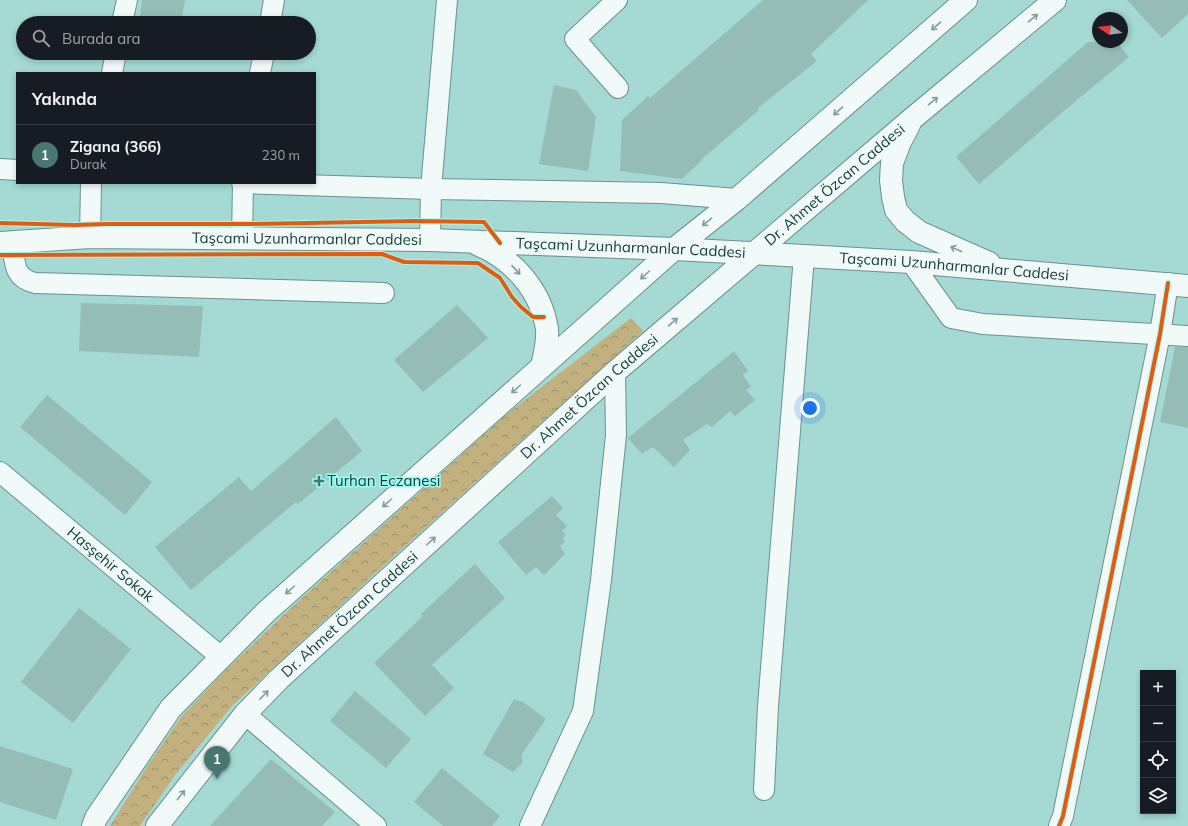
<!DOCTYPE html>
<html lang="tr">
<head>
<meta charset="utf-8">
<style>
  :root { --surface:#171b24; --page:#20242c; --text:#f1f3f6; --muted:#9ea1a6; --line:#363941; --accent:#487671 }
  body { margin:0; font-family:Mulish,sans-serif; background:var(--page); color:var(--text) }
  .controls { position:absolute; right:12px; bottom:12px; display:grid; overflow:hidden; border-radius:0px; box-shadow:0 2px 6px #0003 }
  .controls button { width:36px; height:36px; display:grid; place-items:center; padding:0; border:0; border-bottom:1px solid var(--line); background:var(--surface); color:var(--text); font:20px sans-serif }
  .compass { position:absolute; left:1092px; top:12px; width:36px; height:36px; border-radius:50%; background:var(--surface); box-shadow:0 2px 6px #0003; rotate:283deg }
  .you { position:absolute; left:810px; top:408px; width:14px; height:14px; margin:-10px; border:3px solid #fff; border-radius:50%; background:#1a73e8; box-shadow:0 0 0 6px #1a73e833 }
  .badge { display:grid; place-items:center; width:26px; height:26px; border-radius:50%; background:var(--accent); color:#fff; font-size:13px; font-weight:700 }
  .pin { position:absolute; translate:-50% -33px; filter:drop-shadow(0 1px 2px #0008) }
  .pin::after { content:''; position:absolute; top:21px; width:14px; height:12px; background:inherit; clip-path:polygon(0 0,100% 0,50% 100%) }
  .list { margin:0; padding:0; list-style:none }
  h2 { display:flex; justify-content:space-between; align-items:center; height:52px; margin:0; padding:0 16px; font-size:17px }
  h2 small { font-size:13px; font-weight:400; color:var(--muted) }
  .list li { display:grid; grid-template-columns:26px 1fr auto; gap:12px; align-items:center; box-sizing:border-box; height:60px; padding:0 16px; border-top:1px solid var(--line) }
  .list b { display:block; font-size:15px; white-space:nowrap }
  .list p { margin:0; font-size:13px; white-space:nowrap; color:var(--muted) }
  .list em { font-size:13px; font-style:normal; color:var(--muted) }
  .icon { flex:none; width:22px; height:22px; fill:none; stroke:currentColor; stroke-width:2; stroke-linecap:round; stroke-linejoin:round }
  .map { position:relative; flex:none; width:1188px; height:826px; overflow:hidden }
  .search { position:absolute; background:var(--surface); box-shadow:0 2px 6px #0003; left:16px; top:16px; width:300px; height:44px; display:flex; align-items:center; gap:10px; box-sizing:border-box; padding:0 14px; border-radius:22px; color:var(--muted); font-size:15px }
  .panel { position:absolute; background:var(--surface); box-shadow:0 2px 6px #0003; left:16px; top:72px; width:300px; height:112px; border-radius:0px }
  .map>svg:first-child { display:block }
  .forest { fill:url(#forest-crowns) }
  .building { fill:#96bdb5 }
  .lines { fill:none; stroke-linecap:round; stroke-linejoin:round }
  .minor-casing { stroke:#6b928e; stroke-width:22 }
  .major-casing { stroke:#6b928e; stroke-width:24 }
  .minor { stroke:#f1f9f9; stroke-width:20 }
  .major { stroke:#f1f9f9; stroke-width:22 }
  .cycleway-casing { stroke:#9bfdf3; stroke-width:6 }
  .cycleway { stroke:#e8590c; stroke-width:4 }
  .oneway { stroke:#849c9a }
  .poi-dot { fill:#487671; stroke:#9bfdf3; stroke-width:1.5 }
  .labels { text-anchor:middle; stroke-width:3; stroke-linejoin:round; paint-order:stroke }
  .street-label { font-size:15px; fill:#16403c; stroke:#9bfdf3 }
  .poi-label { font-size:15px; fill:#16403c; stroke:#9bfdf3; text-anchor:start }
</style>
</head>
<body>
<div class="map">
<svg width="1188" height="826" viewBox="0 0 1188 826">
  <defs>
    <pattern id="forest-crowns" width="20" height="18" patternUnits="userSpaceOnUse"><rect width="20" height="18" fill="#c2b17f"/><path d="M2 6a3 3 0 1 1 6 0M12 15a3 3 0 1 1 6 0" fill="none" stroke="#9d9169"/></pattern>
  </defs>
  <rect width="100%" height="100%" fill="#a4d9d4"/>
  <polygon class="forest" points="631,318 643,331 382,567 232,706 176,774 140,826 110,826 148,765 182,716 226,670 291,608 508,413"/>
  <g class="building">
    <polygon points="142,0 185,0 181,23 139,23"/>
    <polygon points="763,0 868,0 811,54 817,61 758,108 759,110 702,159 702,160 682,179 620,171 622,120 648,96 650,98"/>
    <polygon points="1127,0 1188,0 1188,14 1162,38"/>
    <polygon points="1088,42 1117,42 1129,57 1065,110 979,184 956,157"/>
    <polygon points="150,53 177,53 176,57"/>
    <polygon points="554,85 576,90 596,117 588,171 539,164"/>
    <polygon points="81,303 203,306 199,357 79,351"/>
    <polygon points="457,305 488,338 423,392 394,360"/>
    <polygon points="1175,347 1188,347 1188,428 1160,422"/>
    <polygon points="734,351 748,371 743,375 751,387 746,390 755,400 735,416 730,411 712,427 707,424 683,440 690,450 674,467 653,447 642,454 628,438"/>
    <polygon points="47,395 152,482 125,515 20,427"/>
    <polygon points="336,417 362,451 298,504 296,502 191,590 155,547 239,477 251,491"/>
    <polygon points="552,496 563,508 556,515 567,526 562,531 566,535 563,538 565,541 560,546 565,554 544,575 536,567 526,575 498,542"/>
    <polygon points="475,564 505,598 432,665 454,688 425,716 374,663 423,616 421,614"/>
    <polygon points="79,608 131,649 73,723 21,682"/>
    <polygon points="355,691 411,739 386,768 330,721"/>
    <polygon points="514,699 523,702 546,719 522,754 522,763 513,772 483,754"/>
    <polygon points="0,746 73,769 56,820 0,802"/>
    <polygon points="271,759 335,812 322,826 210,826"/>
    <polygon points="442,768 500,816 492,826 443,826 414,802"/>
  </g>
  <g class="lines">
    <g class="minor-casing">
      <g id="minor">
        <polyline points="617,0 575,39 618,88"/>
        <polyline points="122,23 127,0"/>
        <polyline points="270,23 274,0"/>
        <polyline points="112,73 116,53"/>
        <polyline points="260,73 264,53"/>
        <polyline points="0,169 17,170"/>
        <polyline points="242,183 431,189 661,193 737,199"/>
        <polyline points="90,237 91,183"/>
        <polyline points="242,239 243,183"/>
        <polyline points="430,240 431,189 447,0"/>
        <path d="M12,243C15,262 13,278 35,283L384,293"/>
        <polyline points="911,262 951,318 983,324 1188,336"/>
        <path id="s1" d="M0,472L221,657"/>
        <polyline points="245,714 376,826"/>
        <polyline points="764,790 768,706 804,256"/>
        <polyline points="530,826 583,711 601,580 616,435 615,372"/>
        <polyline points="1059,826 1063,816 1160,334 1168,283"/>
      </g>
    </g>
    <g class="major-casing">
      <g id="major">
        <polyline points="909,125 900,142 892,163 891,180 893,197 896,210 905,221 919,232 989,263"/>
        <path id="s2" d="M0,243L90,237L430,240L674,249L804,256L911,262L1188,286"/>
        <path d="M477,244C512,258 541,290 547,329C548,342 545,354 542,366"/>
        <polyline points="93,826 96,818 171,708 266,612 674,249 737,199 966,0"/>
        <path id="s3" d="M157,826L245,714L279,679L615,372L913,118L1055,0"/>
      </g>
    </g>
    <use href="#minor" class="minor"/>
    <use href="#major" class="major"/>
    <g class="cycleway-casing">
      <g id="cycleway">
        <polyline points="0,223 74,225 107,224 252,224 415,221 484,222 500,243"/>
        <polyline points="0,255 382,254 404,262 478,263 500,278 512,297 521,307 533,317 544,317"/>
        <polyline points="1059,826 1063,816 1160,334 1168,283"/>
      </g>
    </g>
    <use href="#cycleway" class="cycleway"/>
  </g>
  <defs><path id="oneway-shaft" d="M-6 0H5M1.5-3L5.5 0L1.5 3" fill="none" stroke-width="1.6" stroke-linecap="round" stroke-linejoin="round"/></defs>
  <g class="oneway">
    <use href="#oneway-shaft" transform="translate(1033 18) rotate(-40)"/>
    <use href="#oneway-shaft" transform="translate(936 26) rotate(139)"/>
    <use href="#oneway-shaft" transform="translate(933 101) rotate(-40)"/>
    <use href="#oneway-shaft" transform="translate(838 111) rotate(139)"/>
    <use href="#oneway-shaft" transform="translate(707 222) rotate(141)"/>
    <use href="#oneway-shaft" transform="translate(956 249) rotate(-156)"/>
    <use href="#oneway-shaft" transform="translate(516 270) rotate(47)"/>
    <use href="#oneway-shaft" transform="translate(645 275) rotate(138)"/>
    <use href="#oneway-shaft" transform="translate(673 322) rotate(-41)"/>
    <use href="#oneway-shaft" transform="translate(516 389) rotate(138)"/>
    <use href="#oneway-shaft" transform="translate(387 503) rotate(138)"/>
    <use href="#oneway-shaft" transform="translate(431 541) rotate(-42)"/>
    <use href="#oneway-shaft" transform="translate(290 590) rotate(138)"/>
    <use href="#oneway-shaft" transform="translate(264 695) rotate(-45)"/>
    <use href="#oneway-shaft" transform="translate(181 795) rotate(-52)"/>
  </g>
  <path class="poi-dot" d="M317 475h4v4h4v4h-4v4h-4v-4h-4v-4h4z"/>
  <g class="labels">
    <g class="street-label">
      <text dy="5" stroke="none"><textPath href="#s3" startOffset="935">Dr. Ahmet Özcan Caddesi</textPath></text>
      <text dy="5" stroke="none"><textPath href="#s2" startOffset="307">Taşcami Uzunharmanlar Caddesi</textPath></text>
      <text dy="5" stroke="none"><textPath href="#s2" startOffset="631">Taşcami Uzunharmanlar Caddesi</textPath></text>
      <text dy="5" stroke="none"><textPath href="#s2" startOffset="955">Taşcami Uzunharmanlar Caddesi</textPath></text>
      <text dy="5" stroke="none"><textPath href="#s3" startOffset="611">Dr. Ahmet Özcan Caddesi</textPath></text>
      <text dy="5" stroke="none"><textPath href="#s1" startOffset="144">Hasşehir Sokak</textPath></text>
      <text dy="5" stroke="none"><textPath href="#s3" startOffset="287">Dr. Ahmet Özcan Caddesi</textPath></text>
    </g>
    <g class="poi-label">
      <text x="327" y="486">Turhan Eczanesi</text>
    </g>
  </g>
</svg>
<div class="controls">
<button>+</button>
<button>−</button>
<button><svg class="icon" aria-label="locate" viewBox="0 0 24 24"><circle cx="12" cy="12" r="6"/><path d="M12 2v4M12 18v4M2 12h4M18 12h4"/></svg></button>
<button><svg class="icon" aria-label="layers" viewBox="0 0 24 24"><path d="M12 4l9 5-9 5-9-5zM3 14l9 5 9-5"/></svg></button>
</div>
<svg class="compass" viewBox="-18 -18 36 36"><path d="M0-13l5 13h-10z" fill="#e53935"/><path d="M0 13l5-13h-10z" fill="#9ea1a6"/></svg>
<div class="you"></div>
<div class="pin badge" style="left:217px;top:779px">1</div>
<div class="search"><svg class="icon" aria-label="search" viewBox="0 0 24 24"><circle cx="10" cy="10" r="6"/><path d="M15 15l6 6"/></svg>Burada ara</div>
<section class="panel">
<h2>Yakında<small></small></h2>
<ul class="list">
<li><span class="badge">1</span><div><b>Zigana (366)</b><p>Durak</p></div><em>230 m</em></li>
</ul>
</section>
</div>
</body>
</html>
